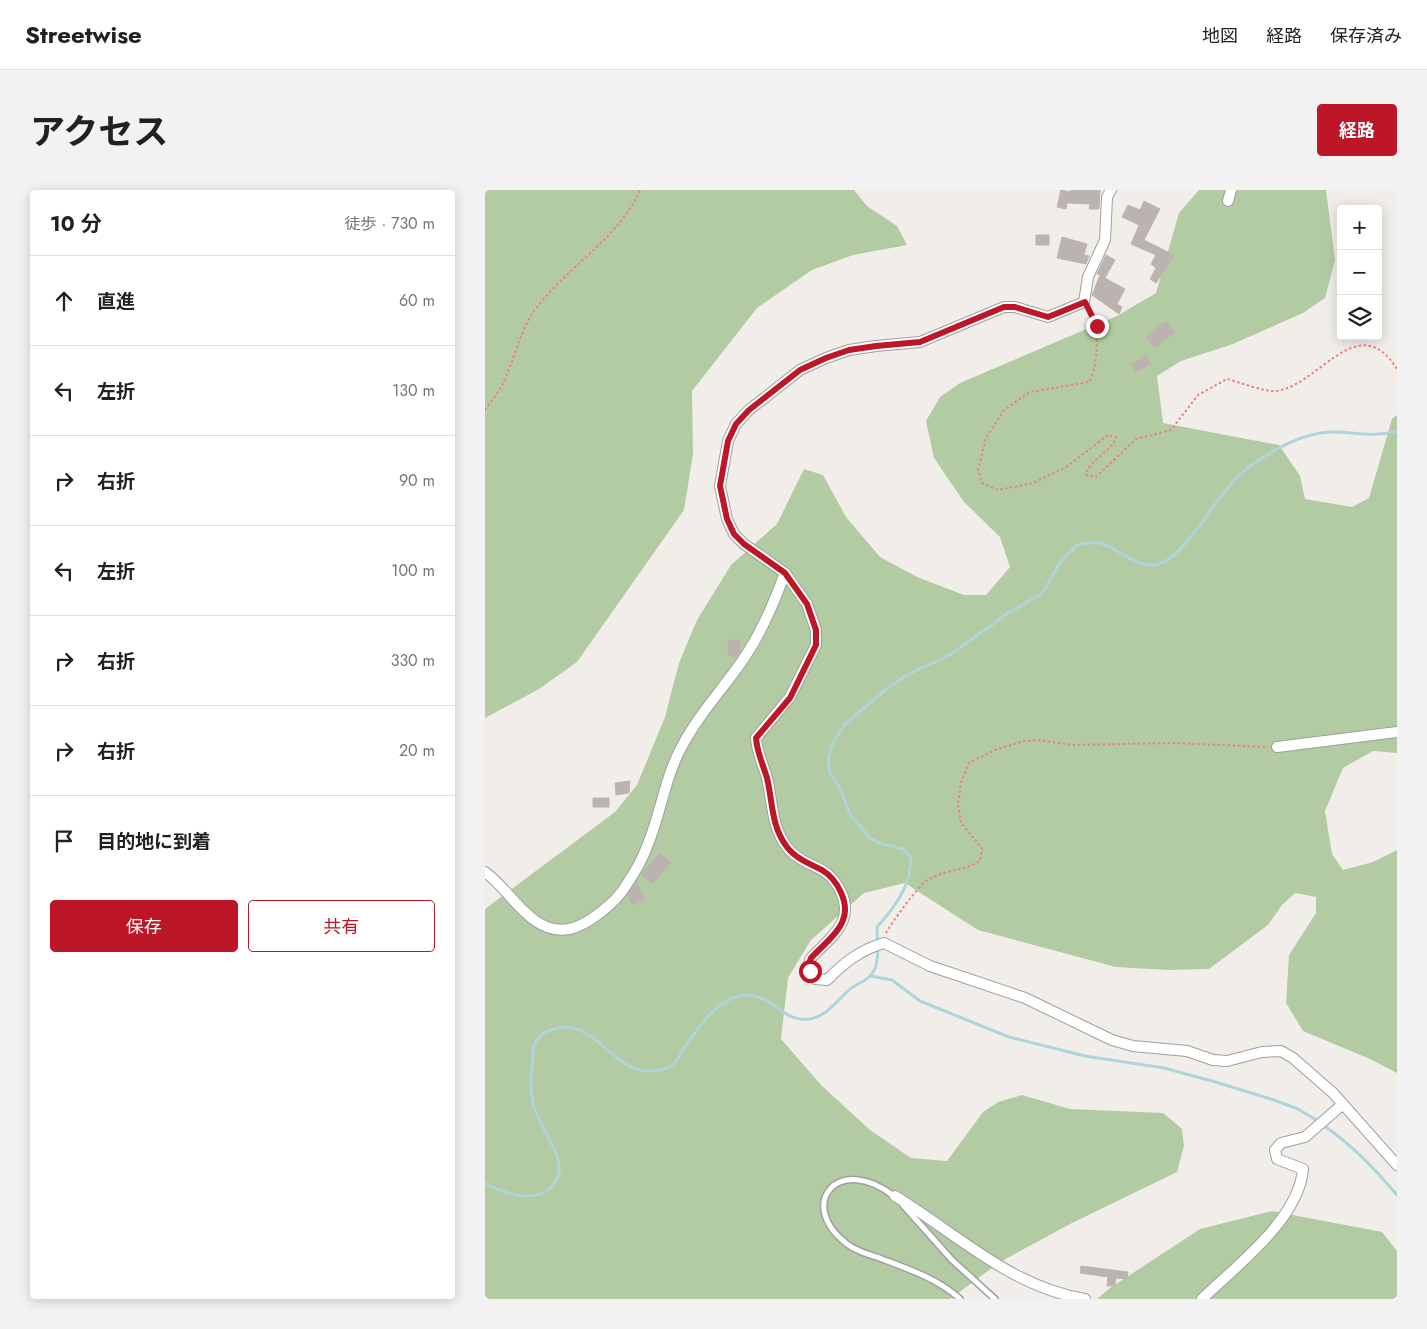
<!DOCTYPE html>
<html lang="ja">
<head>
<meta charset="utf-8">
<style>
  :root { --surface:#fff; --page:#f2f2f2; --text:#202124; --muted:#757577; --line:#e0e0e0; --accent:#bd1626 }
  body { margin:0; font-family:Jost,"Noto Sans JP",sans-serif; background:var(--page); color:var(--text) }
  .controls { position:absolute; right:15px; top:15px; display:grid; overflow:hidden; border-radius:5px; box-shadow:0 2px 12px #0003 }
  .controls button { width:45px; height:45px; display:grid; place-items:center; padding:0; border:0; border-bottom:1px solid var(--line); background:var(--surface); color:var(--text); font:25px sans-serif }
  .stop { position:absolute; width:15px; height:15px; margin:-11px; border:4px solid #bd1626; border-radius:50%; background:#fff }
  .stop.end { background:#bd1626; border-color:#fff; box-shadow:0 1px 5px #0008 }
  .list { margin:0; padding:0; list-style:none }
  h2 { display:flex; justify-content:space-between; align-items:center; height:65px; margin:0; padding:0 20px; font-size:21px }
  h2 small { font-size:16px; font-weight:400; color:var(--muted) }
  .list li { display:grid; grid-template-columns:32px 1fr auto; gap:15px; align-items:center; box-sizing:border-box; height:90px; padding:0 20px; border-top:1px solid var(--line) }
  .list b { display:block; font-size:19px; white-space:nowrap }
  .list em { font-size:16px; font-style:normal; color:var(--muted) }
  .actions { display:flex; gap:10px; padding:15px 20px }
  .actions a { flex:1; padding:11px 0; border:1px solid var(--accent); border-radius:5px; text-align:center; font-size:18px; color:var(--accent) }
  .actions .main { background:var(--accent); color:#fff }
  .icon { flex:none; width:28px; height:28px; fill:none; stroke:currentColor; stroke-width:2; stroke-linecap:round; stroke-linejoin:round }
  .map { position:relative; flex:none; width:912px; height:1109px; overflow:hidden; border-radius:5px }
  header { display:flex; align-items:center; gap:30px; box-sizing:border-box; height:70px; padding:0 25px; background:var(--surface); border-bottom:1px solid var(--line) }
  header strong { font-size:24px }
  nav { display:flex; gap:28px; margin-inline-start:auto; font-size:18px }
  .intro { display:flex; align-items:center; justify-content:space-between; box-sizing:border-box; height:120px; padding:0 30px }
  h1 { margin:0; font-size:35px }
  .button { padding:12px 22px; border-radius:5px; background:var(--accent); color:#fff; font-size:18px; font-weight:700 }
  main { display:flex; gap:30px; padding:0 30px }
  aside { flex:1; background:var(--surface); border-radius:5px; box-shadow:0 2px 12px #0003 }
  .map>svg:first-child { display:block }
  .forest { fill:#b3cba3 }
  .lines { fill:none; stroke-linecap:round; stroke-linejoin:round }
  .stream { stroke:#afd4d9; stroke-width:3 }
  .building { fill:#bab3af; stroke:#c1b4ad }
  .service-casing { stroke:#9f9f9f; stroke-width:8 }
  .minor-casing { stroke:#9f9f9f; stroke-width:12 }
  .path { stroke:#ec8180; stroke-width:2; stroke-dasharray:2.5 2.5; stroke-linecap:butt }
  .service { stroke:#fff; stroke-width:5 }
  .minor { stroke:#fff; stroke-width:10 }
  .route { stroke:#bd1626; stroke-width:6 }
</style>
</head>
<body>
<header>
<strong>Streetwise</strong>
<nav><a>地図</a><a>経路</a><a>保存済み</a></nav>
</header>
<div class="intro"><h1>アクセス</h1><a class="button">経路</a></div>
<main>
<aside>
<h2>10 分<small>徒歩 · 730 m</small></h2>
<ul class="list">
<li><svg class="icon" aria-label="ahead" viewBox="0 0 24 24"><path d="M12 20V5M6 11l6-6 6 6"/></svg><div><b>直進</b></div><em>60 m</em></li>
<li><svg class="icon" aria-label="left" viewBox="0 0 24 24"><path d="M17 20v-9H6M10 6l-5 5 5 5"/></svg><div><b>左折</b></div><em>130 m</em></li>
<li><svg class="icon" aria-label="right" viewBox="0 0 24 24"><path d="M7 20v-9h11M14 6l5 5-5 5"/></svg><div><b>右折</b></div><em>90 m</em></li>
<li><svg class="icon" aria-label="left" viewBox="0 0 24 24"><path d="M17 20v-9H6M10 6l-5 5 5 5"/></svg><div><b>左折</b></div><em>100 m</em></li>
<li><svg class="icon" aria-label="right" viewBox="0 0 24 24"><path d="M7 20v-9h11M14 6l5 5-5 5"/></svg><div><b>右折</b></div><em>330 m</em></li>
<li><svg class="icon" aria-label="right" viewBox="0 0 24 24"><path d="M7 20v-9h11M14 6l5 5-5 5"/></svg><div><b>右折</b></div><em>20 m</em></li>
<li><svg class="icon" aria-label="arrive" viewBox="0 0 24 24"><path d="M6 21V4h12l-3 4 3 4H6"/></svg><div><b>目的地に到着</b></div></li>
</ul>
<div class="actions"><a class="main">保存</a><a>共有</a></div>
</aside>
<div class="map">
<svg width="912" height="1109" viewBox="0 0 912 1109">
  <rect width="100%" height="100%" fill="#f1eeea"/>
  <g class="forest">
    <polygon points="0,0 369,0 382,16 412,36 422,55 368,65 327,80 272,118 207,201 208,264 199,320 92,472 54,499 0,528"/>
    <polygon points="714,0 841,0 850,70 840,108 818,123 748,154 696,171 672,186 678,233 794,255 815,286 820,309 867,317 884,308 907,229 912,225 912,563 888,561 858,578 840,621 847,664 858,680 888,672 912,660 912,883 885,869 818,841 801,813 804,765 831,723 831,707 810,703 797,715 783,735 724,779 683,780 631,777 493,740 420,693 379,703 326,750 303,788 296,849 336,895 385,940 426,968 462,971 498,922 513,912 537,905 585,919 678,923 697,939 699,956 692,982 585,1034 515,1072 465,1109 0,1109 0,719 130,622 152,595 180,527 194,473 212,430 246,375 292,334 319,279 338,285 361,327 395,367 432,387 479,405 501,405 525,377 515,347 479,312 449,268 441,231 455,207 475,193 632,126 671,103 694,23"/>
    <polygon points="787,1021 897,1042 912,1061 912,1109 612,1109 625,1098 715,1039"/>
  </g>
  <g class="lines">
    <g class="stream">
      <polyline points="386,786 407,790 435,811 524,847 600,866 679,878 727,891 789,910 813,919 833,931"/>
      <path d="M838,935C867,955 889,978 912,1005"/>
      <path d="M0,993C17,1002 40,1012 59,1002C97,981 53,940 48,913C44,894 47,874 49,855C53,847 60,841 69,839C110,827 128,883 166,881C173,881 182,879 188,875C192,872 195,864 198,860C211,842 226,816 248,808C286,795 293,834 325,829C340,827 353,810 364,800C370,794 381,792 386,785C396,773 392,752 392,737C410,717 426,696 426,668L419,659L397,654L385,648L366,626L354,596L345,583L343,572L346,557L359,535L400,500L422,485L465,465L523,423L555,405L560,399L574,374L592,355C599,354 608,351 615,353C635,358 653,381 674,374C704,365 733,298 765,276C789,259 819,242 848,242C872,242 887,248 912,241"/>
    </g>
  </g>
  <g class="building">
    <polygon points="576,0 586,2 586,0 615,0 614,19 604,19 605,14 582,13 581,19 572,17"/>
    <polygon points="659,11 675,19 659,50 689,65 671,93 665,89 671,78 666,74 671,65 646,54 654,35 637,27 643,15 655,20"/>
    <rect x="551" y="45" width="13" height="10"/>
    <polygon points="577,47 602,54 599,65 604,66 601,74 572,68"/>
    <polygon points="621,65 630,70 620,88 640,99 632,114 637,117 634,124 607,105 615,85 612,84"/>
    <polygon points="681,131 690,142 670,158 661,146"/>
    <polygon points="660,165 666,173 651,182 646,175"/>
    <polygon points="243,450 255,450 255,462 251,468 243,465"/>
    <polygon points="145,591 144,603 131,605 130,593"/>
    <rect x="108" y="608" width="16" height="9"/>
    <polygon points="175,663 186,673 167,694 156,684"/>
    <polygon points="151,692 160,709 147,715 143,705"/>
    <polygon points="596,1076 643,1082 642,1089 631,1088 630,1096 622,1096 623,1087 595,1083"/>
  </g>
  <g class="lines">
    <g class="service-casing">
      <g id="service">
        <path d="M410,1007C354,962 310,1014 362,1054C372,1062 386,1065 397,1069C426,1080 453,1089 475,1109"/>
        <polyline points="418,1015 467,1070 510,1109"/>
      </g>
    </g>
    <g class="minor-casing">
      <g id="minor">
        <path d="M626,0L622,7L620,50L603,87L599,112L563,127L530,117H519L435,152L391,156L364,160L341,168L315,180L264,220L251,234L243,251L235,296L242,329L249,344L259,354L300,383L322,414L331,440V455L305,507L271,548C272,563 278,574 282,588C288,613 286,636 302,657C310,668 325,674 337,680C352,689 365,712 358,730C353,744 336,757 326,768C322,776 325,781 330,789L342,790C360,772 375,760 399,753L445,776L540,808L627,850L648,856L702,861L728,870L742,871L777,862L796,861L808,868L848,903L912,975"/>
        <polyline points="743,11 746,0"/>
        <polyline points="792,557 912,542"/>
        <path d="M0,682C26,700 46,746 84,739C102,736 131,712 140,697C149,684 158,668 163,654C176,622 180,588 196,558C212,527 235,502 255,474C275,446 288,415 300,383"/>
        <path d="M410,1006C472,1044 526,1097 600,1109"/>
        <path d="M717,1109C751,1076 814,1029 818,979L792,969L790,960L796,953L820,947L858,914"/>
      </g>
    </g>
    <g class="path">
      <path d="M605,120C614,136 614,175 604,192L545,202L519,220L501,248L493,280L497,293L513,300L548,293L581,277L623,245L631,247C626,263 604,269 601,285L611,287L651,249L686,240L713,205L742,189C754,192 779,202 791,201C834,196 873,117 912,179"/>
      <path d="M0,220C8,209 17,198 22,184C31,163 36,140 49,121C80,78 134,49 155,0"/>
      <path d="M401,743C406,733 432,698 441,691C457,680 479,681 495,671L497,658L476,633L473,615L476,592L484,573L510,560L539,551L554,550L587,555L688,553L783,557"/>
    </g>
    <use href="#service" class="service"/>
    <use href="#minor" class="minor"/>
  </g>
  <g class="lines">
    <path class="route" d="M325,781L324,773L326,768C336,757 353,744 358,730C365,713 352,689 337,680C325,674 310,668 302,657C286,636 288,613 282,588C278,574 272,563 271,548L305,508L331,455V440L322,414L300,383L259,354L249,344L242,329L235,296L243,251L251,234L264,220L315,180L341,168L364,160L391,156L435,152L519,117H530L563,127L600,112L612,136"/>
  </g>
</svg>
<div class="controls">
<button>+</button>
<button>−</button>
<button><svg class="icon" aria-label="layers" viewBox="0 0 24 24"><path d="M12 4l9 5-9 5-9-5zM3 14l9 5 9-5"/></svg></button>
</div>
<div class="stop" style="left:325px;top:781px"></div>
<div class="stop end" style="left:612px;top:136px"></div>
</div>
</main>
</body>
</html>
